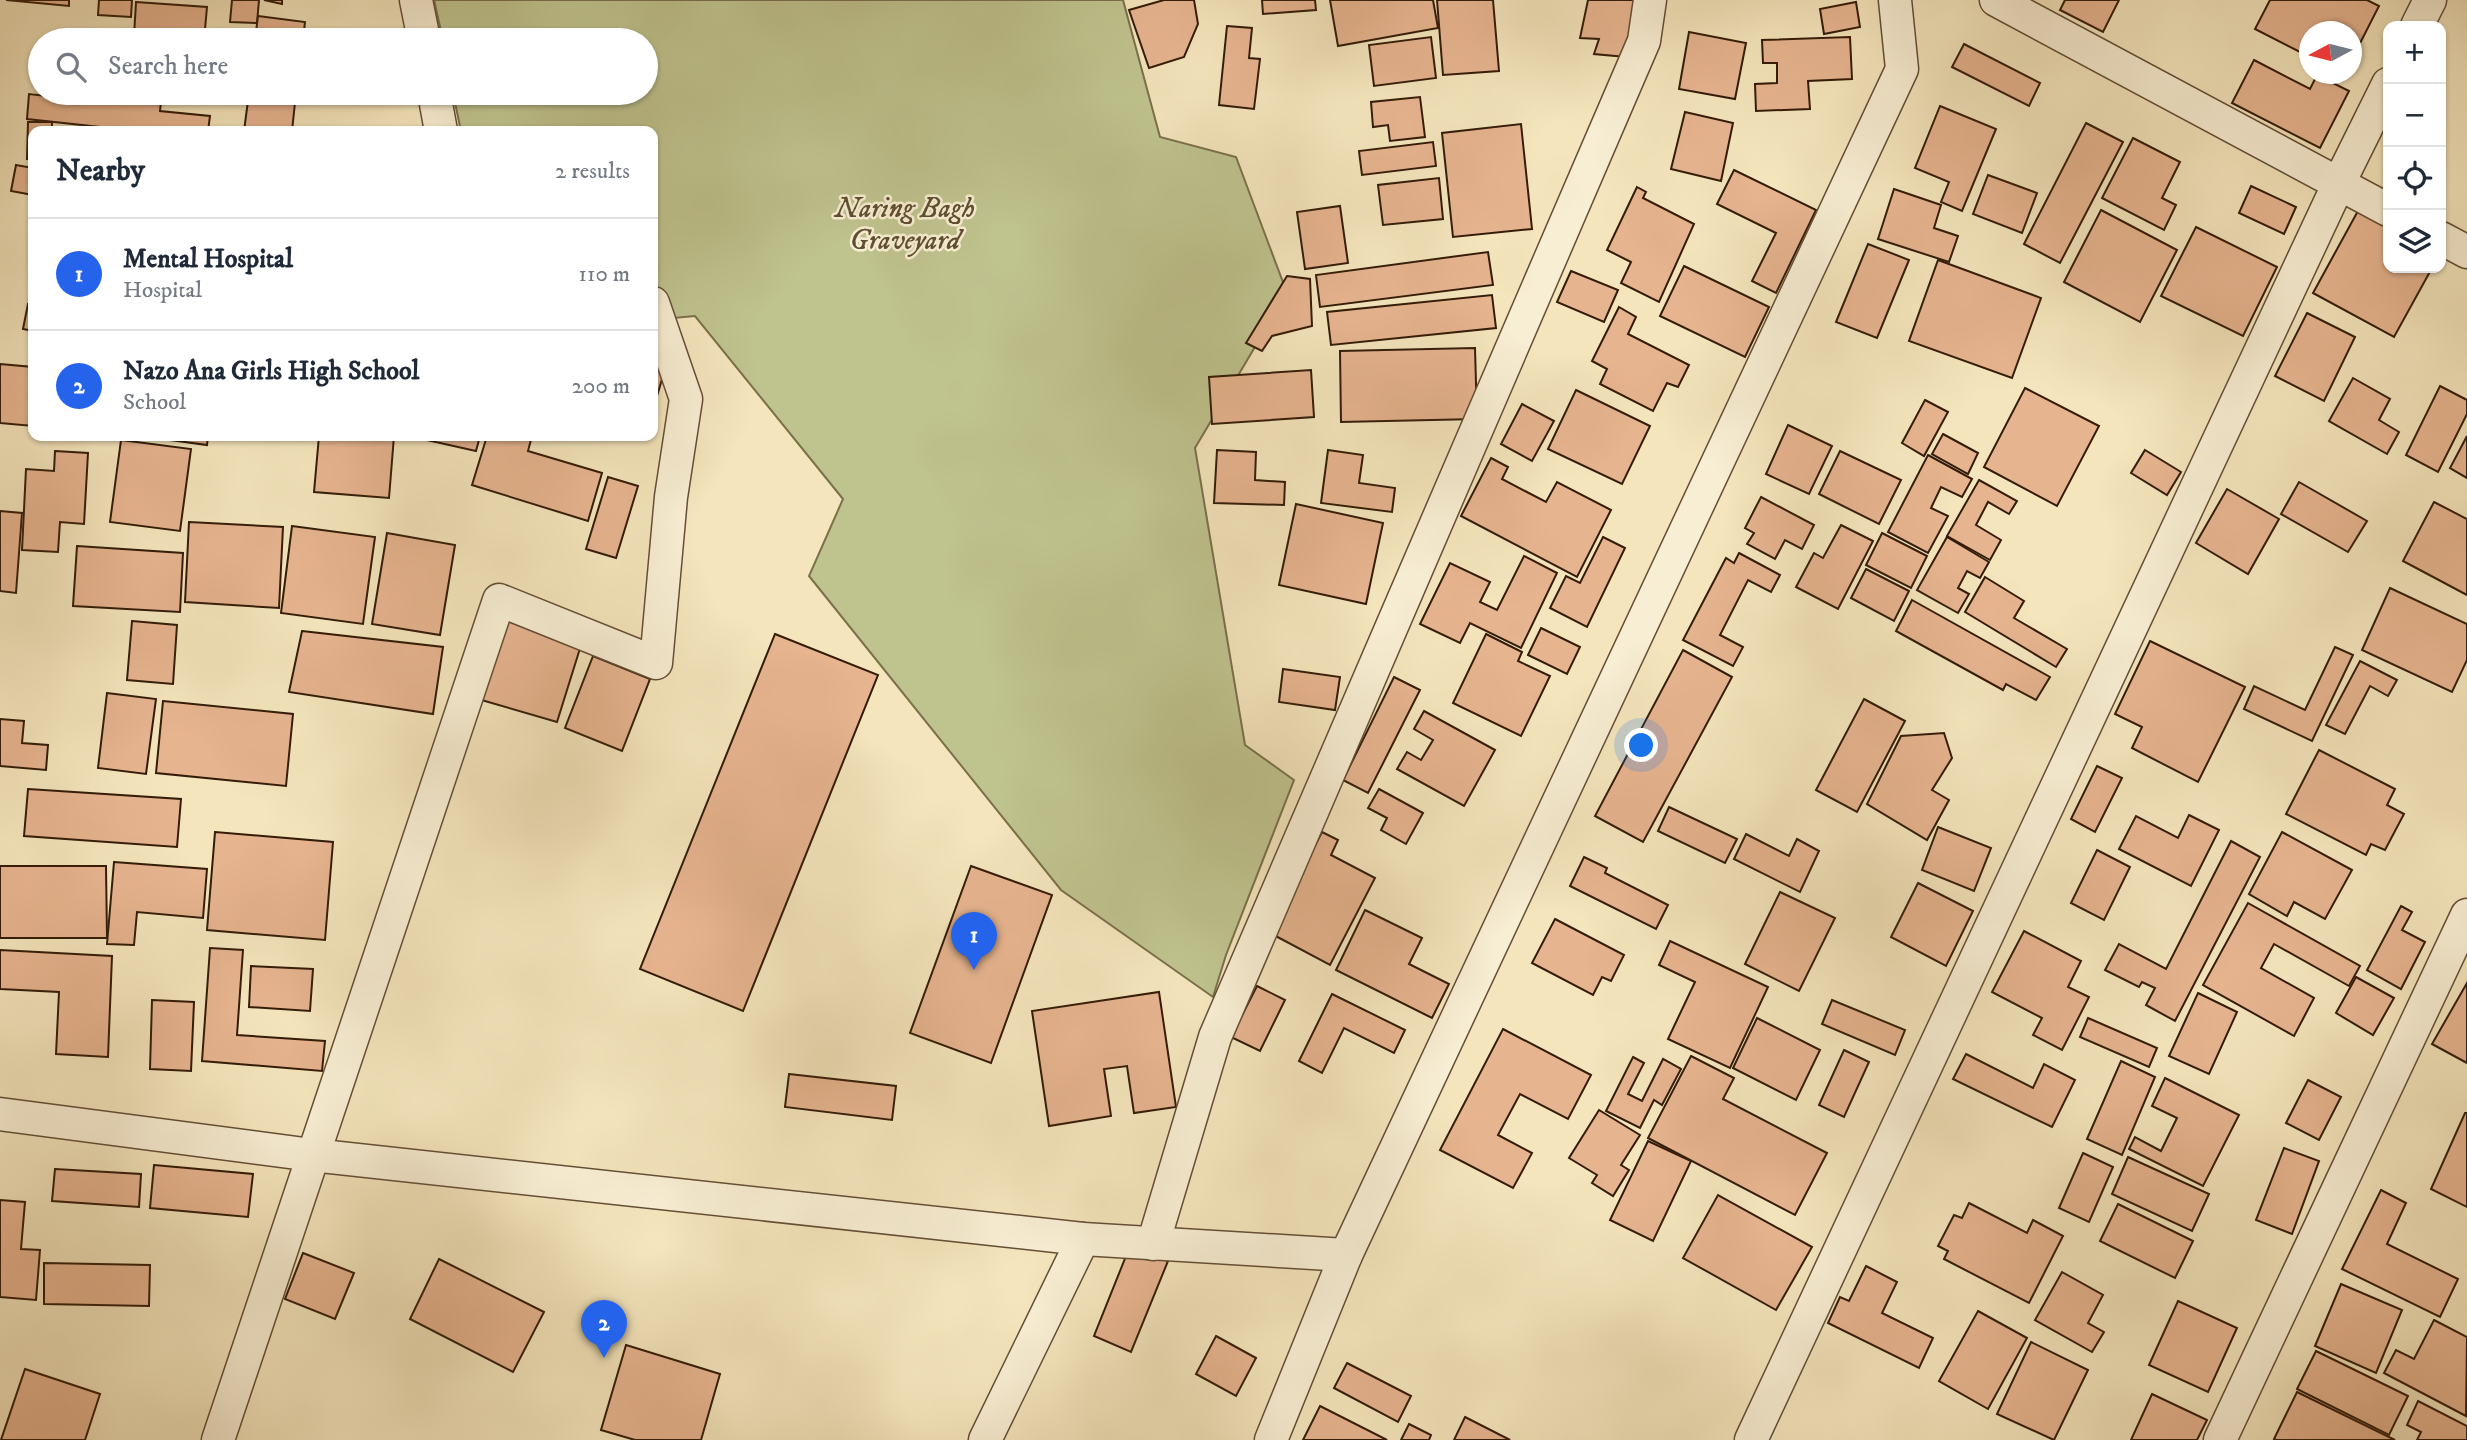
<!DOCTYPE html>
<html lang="en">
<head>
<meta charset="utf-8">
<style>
  :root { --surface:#fff; --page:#f2f2f3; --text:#1f2937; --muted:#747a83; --line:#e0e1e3; --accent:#2563eb }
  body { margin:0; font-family:"IM FELL DW Pica",serif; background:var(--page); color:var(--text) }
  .controls { position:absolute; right:21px; top:21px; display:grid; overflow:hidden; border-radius:14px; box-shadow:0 2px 5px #0004 }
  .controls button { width:63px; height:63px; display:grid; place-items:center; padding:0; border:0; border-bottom:2px solid var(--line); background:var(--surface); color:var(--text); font:35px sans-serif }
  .compass { position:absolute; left:2299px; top:21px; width:63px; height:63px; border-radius:50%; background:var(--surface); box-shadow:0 2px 5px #0004; rotate:263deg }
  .you { position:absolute; left:1642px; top:746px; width:24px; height:24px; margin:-18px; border:5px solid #fff; border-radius:50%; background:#1a73e8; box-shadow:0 0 0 10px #1a73e833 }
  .badge { display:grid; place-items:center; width:46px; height:46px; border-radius:50%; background:var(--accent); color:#fff; font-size:23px; font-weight:700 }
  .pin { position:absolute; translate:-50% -58px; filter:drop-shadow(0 2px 4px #0008) }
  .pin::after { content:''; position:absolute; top:37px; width:24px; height:21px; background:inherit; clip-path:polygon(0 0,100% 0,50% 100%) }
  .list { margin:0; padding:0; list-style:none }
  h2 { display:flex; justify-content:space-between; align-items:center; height:91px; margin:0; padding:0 28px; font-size:30px }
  h2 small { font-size:23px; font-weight:400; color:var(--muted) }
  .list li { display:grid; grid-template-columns:46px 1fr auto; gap:21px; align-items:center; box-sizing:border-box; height:112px; padding:0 28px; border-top:2px solid var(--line) }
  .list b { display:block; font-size:26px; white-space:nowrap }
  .list p { margin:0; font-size:23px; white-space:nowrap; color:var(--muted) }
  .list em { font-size:23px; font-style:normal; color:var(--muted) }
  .icon { flex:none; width:38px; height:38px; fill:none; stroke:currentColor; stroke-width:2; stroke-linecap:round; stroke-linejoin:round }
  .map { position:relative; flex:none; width:2467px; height:1440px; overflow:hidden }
  .search { position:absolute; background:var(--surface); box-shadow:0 2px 5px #0004; left:28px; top:28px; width:630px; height:77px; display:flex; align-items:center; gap:18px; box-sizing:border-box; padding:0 24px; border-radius:38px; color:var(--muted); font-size:26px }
  .panel { position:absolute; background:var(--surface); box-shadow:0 2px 5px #0004; left:28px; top:126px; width:630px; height:315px; border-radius:14px }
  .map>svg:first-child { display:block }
  .green { fill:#bfc38e; stroke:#7a704c; stroke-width:2 }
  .building { fill:#e6b48f; stroke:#341c09; stroke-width:2 }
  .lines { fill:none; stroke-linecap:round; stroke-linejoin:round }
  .street-casing { stroke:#644e36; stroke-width:35 }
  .street { stroke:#f8eed3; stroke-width:32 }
  .labels { text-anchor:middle; stroke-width:5; stroke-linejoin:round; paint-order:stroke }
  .park-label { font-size:28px; font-style:italic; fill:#5e4e31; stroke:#f8eed3 }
</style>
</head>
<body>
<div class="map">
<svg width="2467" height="1440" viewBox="0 0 2467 1440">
  <rect width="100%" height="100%" fill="#f4e5bc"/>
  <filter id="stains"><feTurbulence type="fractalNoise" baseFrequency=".00286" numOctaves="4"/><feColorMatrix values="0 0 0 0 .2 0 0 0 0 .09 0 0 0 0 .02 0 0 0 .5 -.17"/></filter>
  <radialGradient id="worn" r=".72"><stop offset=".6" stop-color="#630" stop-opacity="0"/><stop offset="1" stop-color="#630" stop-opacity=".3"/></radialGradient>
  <polygon class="green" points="434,0 1123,0 1160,137 1236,157 1287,293 1195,448 1245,745 1294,780 1226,955 1213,997 1061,890 809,576 843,499 695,316 662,319 653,311 653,131 461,131 453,93 646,93 646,40 443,40"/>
  <g class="building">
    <polygon points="6,0 69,0 69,6"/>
    <polygon points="99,0 132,0 131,17 98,15"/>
    <polygon points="232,0 259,0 257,23 230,22"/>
    <polygon points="264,0 282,0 282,4"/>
    <polygon points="1164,0 1194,0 1198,24 1184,57 1149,68 1129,10"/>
    <polygon points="1262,0 1315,0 1316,10 1263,14"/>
    <polygon points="1330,0 1433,0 1438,28 1338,46"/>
    <polygon points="1437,0 1493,0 1499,71 1443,75"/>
    <polygon points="1588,0 1637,0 1626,57 1594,54 1599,39 1580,38"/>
    <polygon points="2065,0 2119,0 2103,32 2060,10"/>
    <polygon points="2270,0 2367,0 2379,6 2352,59 2352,32 2310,32 2310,57 2255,29"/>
    <polygon points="136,2 207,7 204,40 134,36"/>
    <polygon points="1856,2 1860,27 1824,34 1820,9"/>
    <polygon points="258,16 305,22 303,40 255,40"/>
    <polygon points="1227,26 1252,28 1249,58 1260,59 1254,109 1219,105"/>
    <polygon points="1689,32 1746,43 1735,99 1679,89"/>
    <polygon points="1431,37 1436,78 1374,86 1369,45"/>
    <polygon points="1850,37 1852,79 1808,81 1810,109 1756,111 1755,84 1777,83 1777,63 1763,63 1762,40"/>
    <polygon points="1964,44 2040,83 2029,106 1952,67"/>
    <polygon points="2254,60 2310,89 2317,75 2349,91 2320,148 2232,103"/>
    <polygon points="82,93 162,93 160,111 210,116 208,131 137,131 27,119 29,94 82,100"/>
    <polygon points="249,93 296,93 292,131 244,131"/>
    <polygon points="1420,97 1425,137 1390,141 1388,125 1373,127 1371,102"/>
    <polygon points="1940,106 1996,129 1962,211 1941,202 1949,182 1915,168"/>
    <polygon points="1685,112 1733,123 1721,181 1671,169"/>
    <polygon points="28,122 52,122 52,131 33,131 33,159 27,159"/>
    <polygon points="2086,123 2123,142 2060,263 2024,244"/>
    <polygon points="1521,124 1532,229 1453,237 1442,133"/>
    <polygon points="2133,138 2180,162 2162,198 2176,205 2164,230 2102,198"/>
    <polygon points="1433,142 1436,166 1362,175 1359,151"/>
    <polygon points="16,165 33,168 33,195 11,191"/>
    <polygon points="1734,170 1816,210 1776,293 1752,281 1776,233 1717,204"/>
    <polygon points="1988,175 2037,193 2022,233 1973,214"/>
    <polygon points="1439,178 1443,219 1383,225 1378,185"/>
    <polygon points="2251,186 2296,207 2284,234 2239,213"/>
    <polygon points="1637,187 1646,192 1643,198 1694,224 1659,302 1621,283 1631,262 1607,250"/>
    <polygon points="1894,189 1941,205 1934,228 1958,236 1949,262 1878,239"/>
    <polygon points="1340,206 1348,263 1305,269 1297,212"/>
    <polygon points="2359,209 2388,225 2388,268 2432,268 2394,337 2313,293"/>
    <polygon points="2101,210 2177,250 2140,322 2064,282"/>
    <polygon points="2196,227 2277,267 2243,336 2161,296"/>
    <polygon points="1868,244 1909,260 1877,338 1836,322"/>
    <polygon points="1488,252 1493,285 1320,307 1316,275"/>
    <polygon points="1938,260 2041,298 2012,378 1909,341"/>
    <polygon points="1684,266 1769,307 1745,357 1660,316"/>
    <polygon points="1571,271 1618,290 1604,322 1557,302"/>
    <polygon points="1287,276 1310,279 1312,326 1272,336 1262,351 1246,343"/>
    <polygon points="1492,295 1496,328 1331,345 1327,312"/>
    <polygon points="28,304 33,305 33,331 23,329"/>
    <polygon points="1619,307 1636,317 1628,334 1689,365 1678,387 1667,383 1653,411 1600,384 1607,369 1592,361"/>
    <polygon points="2307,313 2355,337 2324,401 2275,376"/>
    <polygon points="1475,348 1477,419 1341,422 1340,351"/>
    <polygon points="653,358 667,363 653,409"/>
    <polygon points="0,364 33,367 33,426 0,423"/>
    <polygon points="1311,370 1314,417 1212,424 1209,377"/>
    <polygon points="2353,378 2390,399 2379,420 2399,432 2387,454 2329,421"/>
    <polygon points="2440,386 2467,400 2467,414 2438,472 2406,455"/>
    <polygon points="2025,388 2099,426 2057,506 1984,467"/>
    <polygon points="1576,390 1650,426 1622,484 1548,449"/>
    <polygon points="1925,400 1948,412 1924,456 1902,443"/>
    <polygon points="1522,404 1554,421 1532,461 1501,444"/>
    <polygon points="1788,425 1832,446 1809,494 1766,474"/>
    <polygon points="1943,434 1978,453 1968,474 1932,454"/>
    <polygon points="141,436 208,436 207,445"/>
    <polygon points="319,436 394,436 389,498 314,492"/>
    <polygon points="409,436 480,436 476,451"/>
    <polygon points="487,436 532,436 528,451 602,473 588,521 472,485"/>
    <polygon points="2467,436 2467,478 2450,468"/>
    <polygon points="121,440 191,449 180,531 110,522"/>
    <polygon points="1217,450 1256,452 1255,480 1285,482 1284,505 1214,503"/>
    <polygon points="1328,450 1363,455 1359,483 1395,488 1392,512 1321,503"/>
    <polygon points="2145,450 2181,472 2167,495 2131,473"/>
    <polygon points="55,451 88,453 84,524 60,522 58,552 22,550 26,469 54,471"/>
    <polygon points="1840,451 1901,480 1879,524 1819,494"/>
    <polygon points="1928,455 1972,479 1962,497 1941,487 1931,508 1948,516 1928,553 1888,532"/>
    <polygon points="1491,458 1508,467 1502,479 1546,502 1557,482 1611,510 1577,577 1461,516"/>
    <polygon points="608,477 638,486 616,558 586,549"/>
    <polygon points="1979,480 2017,501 2009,514 1988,502 1976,525 2001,540 1990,560 1947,536"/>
    <polygon points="2299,482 2367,521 2348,552 2281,514"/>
    <polygon points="2227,489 2279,519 2248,574 2196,543"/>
    <polygon points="1761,497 1814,525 1802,549 1785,540 1775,559 1747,544 1754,533 1745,528"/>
    <polygon points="2434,502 2467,519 2467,595 2403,561"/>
    <polygon points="1296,504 1383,523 1366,604 1279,585"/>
    <polygon points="0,511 22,513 16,593 0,591"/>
    <polygon points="189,522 283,527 279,608 185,602"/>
    <polygon points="1841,525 1873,541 1838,609 1796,587 1814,553 1823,558"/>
    <polygon points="292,526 375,537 363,624 281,613"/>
    <polygon points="387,533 455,545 440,635 372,624"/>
    <polygon points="1882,533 1927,556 1911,588 1866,565"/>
    <polygon points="1603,537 1625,548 1587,627 1550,608 1566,576 1580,583"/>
    <polygon points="1947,537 1989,562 1980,578 1967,571 1958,588 1969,594 1958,613 1917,590"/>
    <polygon points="77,546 183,553 180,612 73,606"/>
    <polygon points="1739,553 1780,575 1771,592 1748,580 1720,635 1743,647 1733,666 1683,640 1726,558 1734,563"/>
    <polygon points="1524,556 1557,573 1521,648 1470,623 1460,643 1420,624 1450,563 1490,582 1480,602 1497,610"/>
    <polygon points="1866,569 1909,591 1894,621 1851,598"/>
    <polygon points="1985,577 2024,601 2014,618 2067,649 2056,667 1965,612"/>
    <polygon points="2390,588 2467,624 2467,660 2452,692 2362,650"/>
    <polygon points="1912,600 2050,677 2036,700 2006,684 2003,690 1896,631"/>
    <polygon points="502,618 582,642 557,722 478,699"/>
    <polygon points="132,621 177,625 173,684 127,680"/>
    <polygon points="1541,628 1580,647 1567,674 1528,655"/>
    <polygon points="302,631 443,647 433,714 289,692"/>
    <polygon points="775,634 878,675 743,1011 640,969"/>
    <polygon points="1486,634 1522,652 1518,661 1550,676 1521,736 1453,703"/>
    <polygon points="2150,641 2245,687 2198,782 2132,748 2142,727 2115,714"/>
    <polygon points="2335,647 2353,655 2312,741 2244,709 2254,686 2305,710"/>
    <polygon points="1683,650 1732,677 1643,842 1595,816"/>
    <polygon points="593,656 650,679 622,751 565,728"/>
    <polygon points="2360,661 2397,680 2388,696 2370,686 2345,734 2326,725"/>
    <polygon points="1283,669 1340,677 1335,710 1279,702"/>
    <polygon points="1394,677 1420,690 1368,793 1343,780"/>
    <polygon points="107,693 156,699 146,774 98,768"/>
    <polygon points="1864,699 1905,721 1857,812 1816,790"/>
    <polygon points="163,701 293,714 286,786 156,773"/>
    <polygon points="1424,711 1495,750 1464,806 1397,769 1407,752 1421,760 1433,740 1414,729"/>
    <polygon points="0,719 24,721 22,743 48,745 46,770 0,766"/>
    <polygon points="1944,733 1952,758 1932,790 1949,800 1927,840 1867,804 1901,736"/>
    <polygon points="2319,750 2395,789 2387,805 2404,814 2385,850 2371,844 2366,855 2286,814"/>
    <polygon points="2097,766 2122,778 2095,832 2071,819"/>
    <polygon points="28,789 181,799 177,847 24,836"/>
    <polygon points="1379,789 1423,813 1406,844 1381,830 1387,818 1368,808"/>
    <polygon points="1669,807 1737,839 1725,863 1658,831"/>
    <polygon points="2189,815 2219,830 2191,886 2119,849 2136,816 2178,838"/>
    <polygon points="1938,827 1991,848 1974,891 1922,870"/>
    <polygon points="215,832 333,842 325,940 207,930"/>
    <polygon points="1322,832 1338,840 1331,855 1375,878 1330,965 1270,933"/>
    <polygon points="2282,832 2352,870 2325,919 2294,902 2287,916 2249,894"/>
    <polygon points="1746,834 1789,856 1797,839 1819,851 1800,892 1734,859"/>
    <polygon points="2231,841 2260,857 2175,1021 2146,1005 2155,988 2142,982 2139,987 2105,970 2119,944 2166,969"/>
    <polygon points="2097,850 2130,867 2104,920 2071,903"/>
    <polygon points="1584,857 1607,868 1605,873 1668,905 1656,929 1570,886"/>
    <polygon points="114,862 207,869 203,918 137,912 134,945 107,944"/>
    <polygon points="0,866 106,866 107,938 0,938"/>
    <polygon points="971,866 1052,895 991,1063 910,1033"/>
    <polygon points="1918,883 1973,911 1946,966 1891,937"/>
    <polygon points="1780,892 1835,918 1799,991 1745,964"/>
    <polygon points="2248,903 2360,966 2349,986 2274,944 2261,968 2314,998 2294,1036 2203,985"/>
    <polygon points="2401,906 2412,912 2402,930 2425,942 2401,989 2367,970"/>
    <polygon points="1365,910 1422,938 1409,964 1449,984 1432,1018 1336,970"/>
    <polygon points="1555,919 1624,955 1611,981 1602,977 1593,995 1532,963"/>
    <polygon points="2024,931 2081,961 2068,987 2089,997 2062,1050 2033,1035 2042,1018 1992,992"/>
    <polygon points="1670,941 1768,987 1730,1068 1668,1039 1695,982 1659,965"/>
    <polygon points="210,948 243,950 237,1035 325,1041 322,1071 202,1061"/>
    <polygon points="0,950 112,956 108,1057 56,1054 59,992 0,989"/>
    <polygon points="251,966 313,969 310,1011 249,1007"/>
    <polygon points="2356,977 2394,998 2373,1035 2336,1013"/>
    <polygon points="2467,983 2467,1063 2432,1044"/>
    <polygon points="1257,986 1285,1000 1260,1051 1231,1037"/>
    <polygon points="1159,992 1176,1107 1134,1113 1127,1066 1104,1069 1111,1116 1049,1126 1032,1011"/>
    <polygon points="2198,993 2237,1012 2209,1074 2169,1056"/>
    <polygon points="1332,994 1405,1030 1394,1053 1344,1028 1322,1073 1299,1061"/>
    <polygon points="152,1000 194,1002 191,1071 150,1069"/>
    <polygon points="1832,1000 1905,1030 1895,1055 1822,1024"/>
    <polygon points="1757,1018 1820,1050 1796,1100 1733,1068"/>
    <polygon points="2088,1018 2157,1048 2149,1067 2080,1037"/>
    <polygon points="1503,1029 1591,1075 1568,1119 1520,1094 1498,1135 1532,1153 1513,1188 1440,1150"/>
    <polygon points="1844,1050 1869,1062 1844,1117 1819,1105"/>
    <polygon points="1966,1054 2033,1088 2044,1064 2075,1080 2052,1127 1953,1079"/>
    <polygon points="1691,1056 1734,1078 1723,1099 1827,1153 1795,1215 1648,1138"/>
    <polygon points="1633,1057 1644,1063 1628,1094 1642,1101 1663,1059 1681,1069 1662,1105 1654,1100 1640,1128 1606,1111"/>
    <polygon points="2121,1061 2155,1077 2122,1155 2087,1139"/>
    <polygon points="789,1074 896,1086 892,1120 785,1107"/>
    <polygon points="2165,1078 2239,1115 2203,1186 2129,1149 2135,1137 2161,1151 2177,1118 2152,1106"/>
    <polygon points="2308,1080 2341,1097 2319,1140 2286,1123"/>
    <polygon points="1599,1110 1640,1135 1621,1165 1629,1170 1613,1196 1592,1183 1597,1175 1569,1158"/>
    <polygon points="2465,1113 2467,1113 2467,1207 2431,1189"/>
    <polygon points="1648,1141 1691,1161 1653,1241 1610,1220"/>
    <polygon points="2284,1148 2319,1161 2292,1234 2256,1220"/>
    <polygon points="2083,1153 2113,1167 2089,1222 2059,1208"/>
    <polygon points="2128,1157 2209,1194 2192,1231 2112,1194"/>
    <polygon points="154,1165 253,1174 248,1217 150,1208"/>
    <polygon points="55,1169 141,1174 139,1207 52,1201"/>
    <polygon points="2381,1190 2406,1203 2387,1244 2458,1279 2440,1317 2342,1269"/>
    <polygon points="1718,1195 1812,1247 1776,1310 1683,1258"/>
    <polygon points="0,1200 25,1202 21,1249 40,1250 36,1300 0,1297"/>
    <polygon points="1969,1203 2027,1233 2033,1220 2063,1236 2029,1303 1944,1259 1948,1251 1938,1246 1954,1215 1962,1218"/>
    <polygon points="2118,1204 2193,1241 2175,1278 2100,1241"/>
    <polygon points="1130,1246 1168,1261 1131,1352 1094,1336"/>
    <polygon points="303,1253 354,1273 335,1319 285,1299"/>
    <polygon points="439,1259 544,1312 513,1372 410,1319"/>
    <polygon points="44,1263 150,1265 149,1306 44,1304"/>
    <polygon points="1866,1266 1897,1282 1882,1313 1933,1338 1919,1368 1828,1323 1840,1297 1849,1301"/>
    <polygon points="2062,1272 2103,1295 2088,1323 2104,1332 2092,1352 2035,1320"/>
    <polygon points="2341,1284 2402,1310 2376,1373 2315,1346"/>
    <polygon points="2178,1301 2237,1328 2208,1392 2149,1365"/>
    <polygon points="1978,1311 2027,1338 1988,1409 1939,1381"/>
    <polygon points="2434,1320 2467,1337 2466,1416 2384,1373 2396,1350 2414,1359"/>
    <polygon points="1216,1336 1256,1358 1236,1396 1196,1374"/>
    <polygon points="2031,1342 2088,1370 2054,1440 1997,1414"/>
    <polygon points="626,1345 720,1374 701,1440 635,1440 601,1430"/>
    <polygon points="2316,1351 2408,1396 2389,1435 2297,1389"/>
    <polygon points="1347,1363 1411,1396 1398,1422 1334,1388"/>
    <polygon points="25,1369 100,1394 85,1440 1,1440"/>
    <polygon points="2297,1392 2395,1440 2276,1440 2274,1439"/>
    <polygon points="2152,1394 2207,1420 2197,1440 2131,1440"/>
    <polygon points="2418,1401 2467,1426 2467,1440 2417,1440 2421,1432 2407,1425"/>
    <polygon points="1320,1406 1387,1440 1303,1440"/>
    <polygon points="1465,1417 1510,1440 1454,1440"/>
    <polygon points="1409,1424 1431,1435 1429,1440 1401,1440"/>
  </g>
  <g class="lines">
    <g class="street-casing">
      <g id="street">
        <polyline points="416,0 424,40"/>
        <polyline points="1996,0 2388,210"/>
        <polyline points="2417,26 2430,0"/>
        <polyline points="434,93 441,131"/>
        <polyline points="2441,238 2467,252"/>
        <polyline points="0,1114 312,1155 1083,1239 1346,1255"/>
        <polyline points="1153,1244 1215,1037 1644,41 1650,0"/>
        <polyline points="218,1440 499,600 656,663 671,497 686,399 653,303"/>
        <polyline points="985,1440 1083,1239"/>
        <polyline points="1271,1440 1346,1255 1902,69 1895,0"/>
        <polyline points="1751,1440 2339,183 2388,84"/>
        <polyline points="2220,1440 2467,915"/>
      </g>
    </g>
    <use href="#street" class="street"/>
  </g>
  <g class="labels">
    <g class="park-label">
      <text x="905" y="217">Naring Bagh<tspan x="905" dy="32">Graveyard</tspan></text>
    </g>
  </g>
  <rect width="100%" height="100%" filter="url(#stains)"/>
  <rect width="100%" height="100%" fill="url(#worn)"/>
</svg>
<div class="controls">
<button>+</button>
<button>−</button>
<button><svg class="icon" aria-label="locate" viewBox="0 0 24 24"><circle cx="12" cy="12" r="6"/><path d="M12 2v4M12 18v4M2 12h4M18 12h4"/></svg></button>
<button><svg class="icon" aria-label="layers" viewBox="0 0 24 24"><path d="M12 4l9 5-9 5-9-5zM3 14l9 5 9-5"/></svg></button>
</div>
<svg class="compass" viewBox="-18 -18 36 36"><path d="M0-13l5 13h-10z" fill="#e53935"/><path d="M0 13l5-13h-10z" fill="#747a83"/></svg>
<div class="you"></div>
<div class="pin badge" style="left:974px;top:970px">1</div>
<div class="pin badge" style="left:604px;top:1358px">2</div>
<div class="search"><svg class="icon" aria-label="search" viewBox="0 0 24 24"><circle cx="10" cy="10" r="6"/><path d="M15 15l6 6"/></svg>Search here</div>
<section class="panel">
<h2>Nearby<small>2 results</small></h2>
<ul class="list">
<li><span class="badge">1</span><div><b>Mental Hospital</b><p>Hospital</p></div><em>110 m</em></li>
<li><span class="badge">2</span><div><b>Nazo Ana Girls High School</b><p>School</p></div><em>200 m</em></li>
</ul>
</section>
</div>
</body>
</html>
